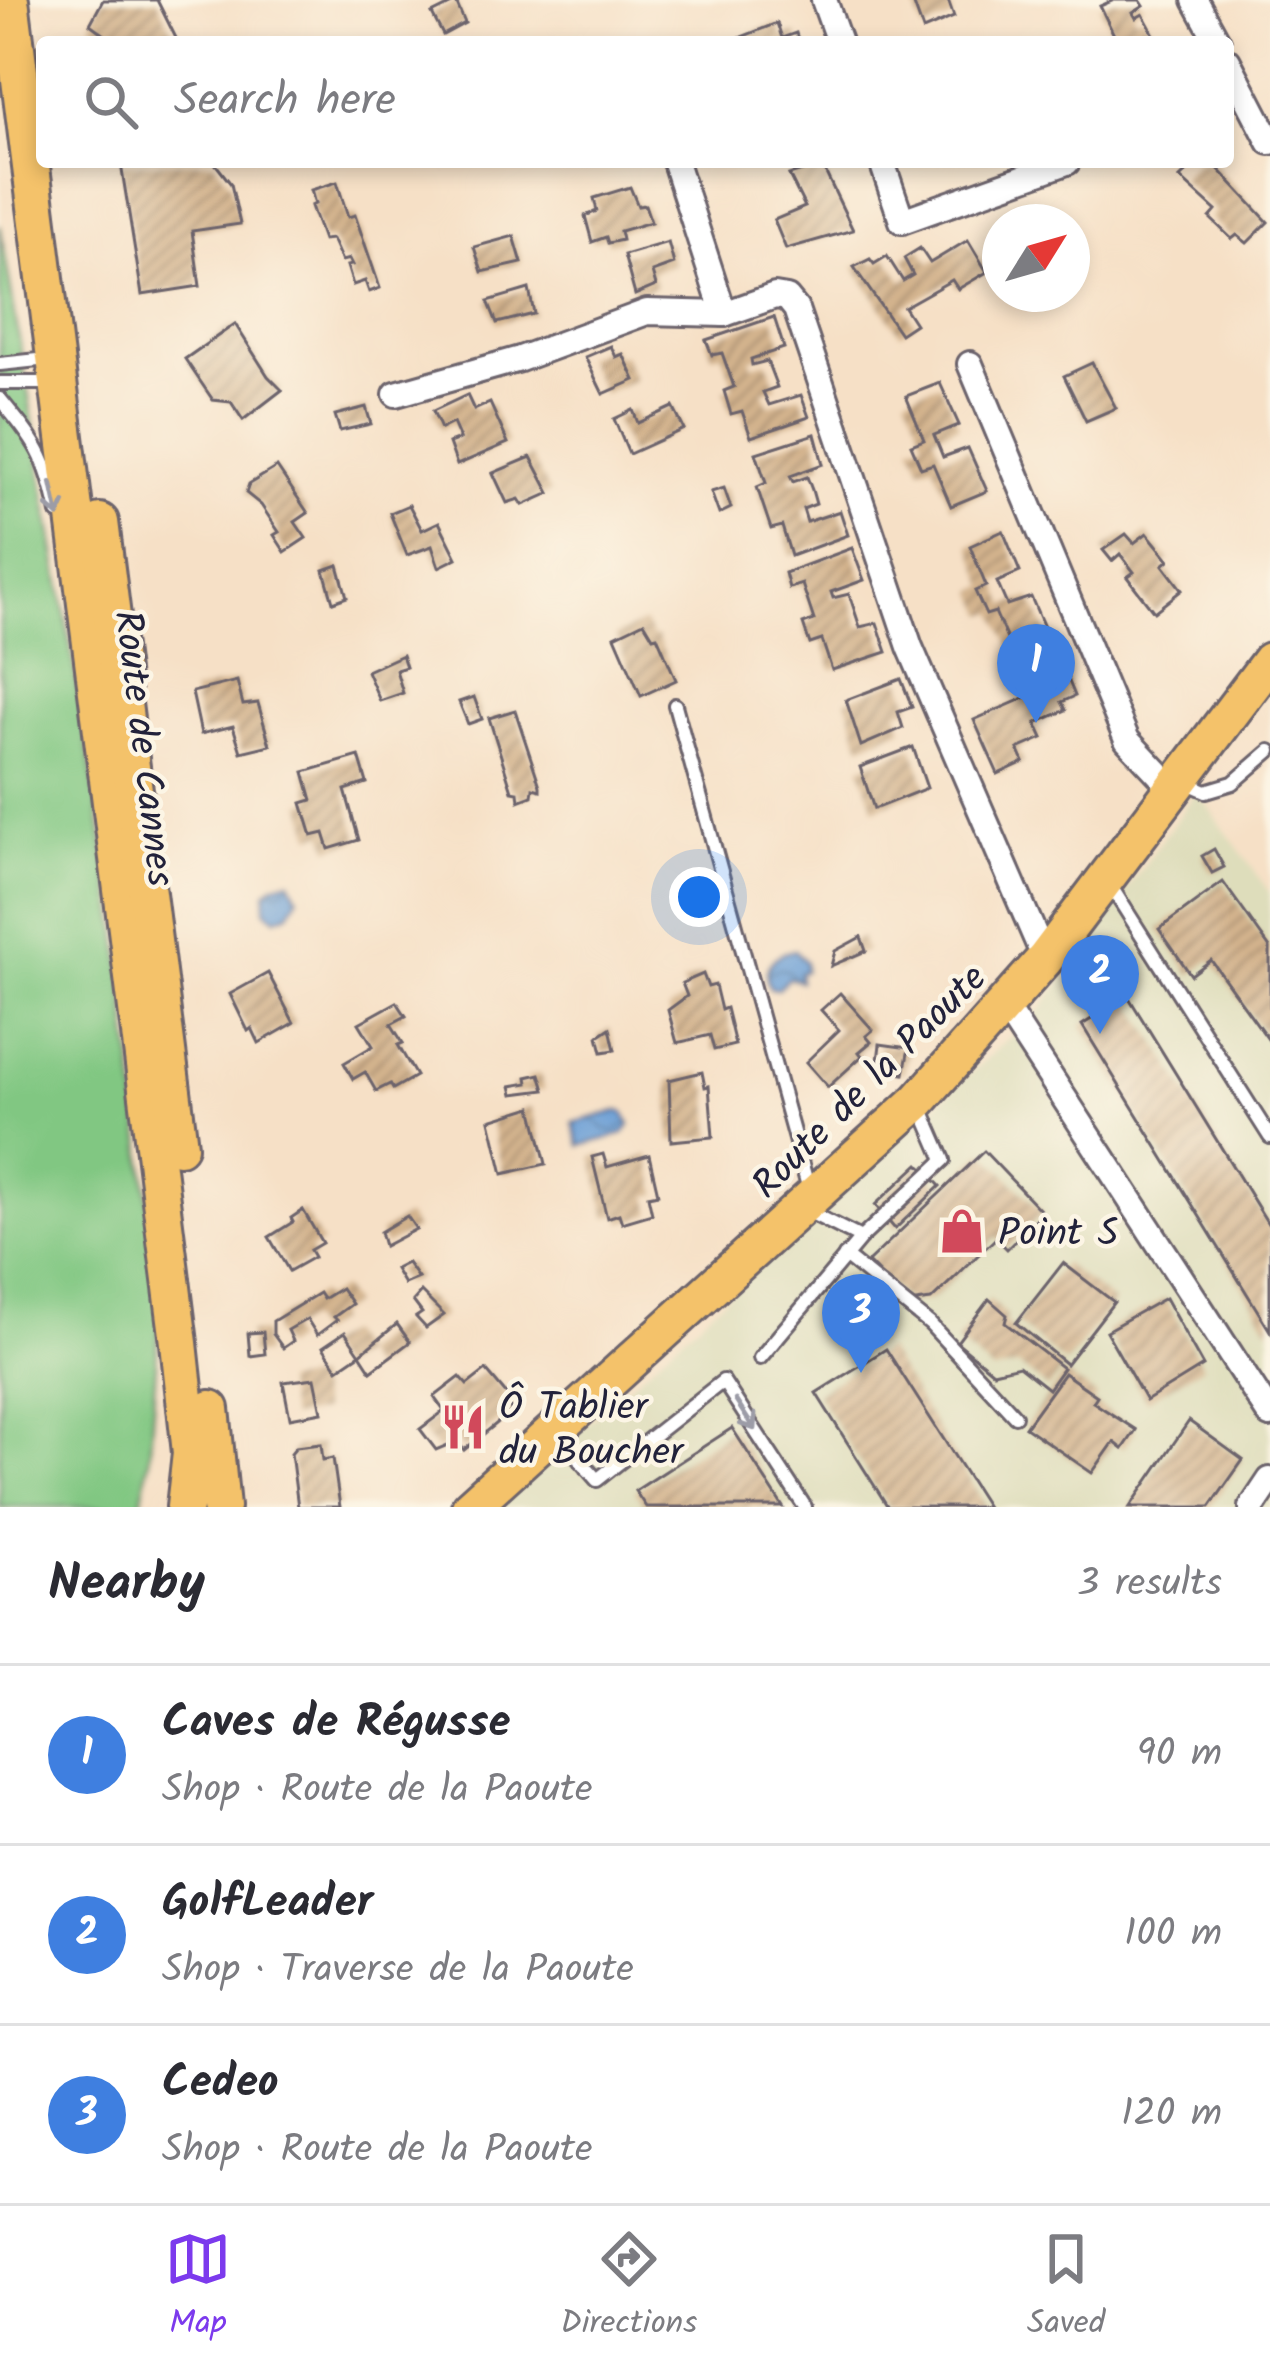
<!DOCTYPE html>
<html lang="en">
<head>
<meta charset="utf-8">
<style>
  :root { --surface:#fff; --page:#f2f2f3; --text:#2b2b33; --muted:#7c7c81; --line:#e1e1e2; --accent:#7c3aed }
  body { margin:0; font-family:Kalam,sans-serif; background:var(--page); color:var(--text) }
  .compass { position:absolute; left:982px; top:204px; width:108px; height:108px; border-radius:50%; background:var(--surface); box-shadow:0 6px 18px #0003; rotate:53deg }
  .you { position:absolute; left:699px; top:897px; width:42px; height:42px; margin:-30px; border:9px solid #fff; border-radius:50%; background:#1a73e8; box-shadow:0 0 0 18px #1a73e833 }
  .badge { display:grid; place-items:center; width:78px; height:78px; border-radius:50%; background:var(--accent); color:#fff; font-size:39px; font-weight:700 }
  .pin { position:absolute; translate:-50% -99px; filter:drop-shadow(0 3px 6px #0008) }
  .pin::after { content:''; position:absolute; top:63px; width:42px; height:36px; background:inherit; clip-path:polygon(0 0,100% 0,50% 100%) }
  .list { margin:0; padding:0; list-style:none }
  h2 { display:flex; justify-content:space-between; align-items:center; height:156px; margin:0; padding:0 48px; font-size:51px }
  h2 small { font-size:39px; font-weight:400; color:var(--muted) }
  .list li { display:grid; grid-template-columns:78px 1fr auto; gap:36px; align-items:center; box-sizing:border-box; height:180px; padding:0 48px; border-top:3px solid var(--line) }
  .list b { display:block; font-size:45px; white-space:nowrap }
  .list p { margin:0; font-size:39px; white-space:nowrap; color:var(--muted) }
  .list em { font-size:39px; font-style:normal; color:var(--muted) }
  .icon { flex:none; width:66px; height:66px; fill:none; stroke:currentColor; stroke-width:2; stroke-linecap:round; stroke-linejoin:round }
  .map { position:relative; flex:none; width:1270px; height:1507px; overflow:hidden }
  .search { position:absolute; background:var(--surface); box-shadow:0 6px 18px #0003; left:36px; right:36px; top:36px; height:132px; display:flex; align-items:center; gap:30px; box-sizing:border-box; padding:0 42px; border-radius:12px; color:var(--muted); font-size:45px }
  .sheet { height:696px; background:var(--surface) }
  nav { display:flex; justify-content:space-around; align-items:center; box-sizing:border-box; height:168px; border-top:3px solid var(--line); background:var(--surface); font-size:33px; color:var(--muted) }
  nav a { display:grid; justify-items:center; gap:6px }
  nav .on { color:var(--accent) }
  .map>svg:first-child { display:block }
  .built { fill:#deddbb }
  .grass { fill:#81c782; stroke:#52745e; stroke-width:3 }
  .water { fill:url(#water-waves); stroke:#466088; stroke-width:3 }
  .building { fill:url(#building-hatch) }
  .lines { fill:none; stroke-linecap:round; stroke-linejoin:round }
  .lane-casing { stroke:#6c646c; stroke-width:18 }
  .street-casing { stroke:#6c646c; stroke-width:30 }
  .primary-casing { stroke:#6c646c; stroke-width:42 }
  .lane { stroke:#fff; stroke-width:12 }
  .street { stroke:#fff; stroke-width:24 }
  .primary { stroke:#f4c26a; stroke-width:36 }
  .oneway { stroke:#9c9ca7 }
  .labels { text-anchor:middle; stroke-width:9; stroke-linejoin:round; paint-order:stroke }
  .street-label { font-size:39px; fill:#22223b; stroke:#fcf5e5 }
  .poi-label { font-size:39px; fill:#22223b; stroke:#fcf5e5; text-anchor:start }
</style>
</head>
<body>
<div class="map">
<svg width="1270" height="1507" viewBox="0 0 1270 1507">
  <defs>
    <pattern id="water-waves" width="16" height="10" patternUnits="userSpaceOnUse" patternTransform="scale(3)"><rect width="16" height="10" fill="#699dd5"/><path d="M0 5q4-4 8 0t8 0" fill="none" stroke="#5680ae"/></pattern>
    <pattern id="building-hatch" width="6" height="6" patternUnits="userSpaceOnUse" patternTransform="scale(3)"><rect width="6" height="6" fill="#d3b38d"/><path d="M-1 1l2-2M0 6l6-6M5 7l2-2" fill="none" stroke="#ab9174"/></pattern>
  </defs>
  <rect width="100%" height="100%" fill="#fcf5e5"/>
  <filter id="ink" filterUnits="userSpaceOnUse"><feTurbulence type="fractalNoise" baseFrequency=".00833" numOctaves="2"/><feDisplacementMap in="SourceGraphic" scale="24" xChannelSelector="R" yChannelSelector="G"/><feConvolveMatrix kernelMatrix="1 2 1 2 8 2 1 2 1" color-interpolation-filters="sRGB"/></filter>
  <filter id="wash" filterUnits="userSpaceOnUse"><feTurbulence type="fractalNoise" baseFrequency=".004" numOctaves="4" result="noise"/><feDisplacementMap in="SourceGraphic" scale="48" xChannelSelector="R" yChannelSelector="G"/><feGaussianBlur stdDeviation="2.7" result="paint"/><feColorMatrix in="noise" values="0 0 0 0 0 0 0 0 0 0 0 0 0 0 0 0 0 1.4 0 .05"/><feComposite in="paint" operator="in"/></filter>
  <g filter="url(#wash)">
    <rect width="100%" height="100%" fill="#f6e0c6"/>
    <polygon class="built" points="1197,791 1270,893 1270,1507 496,1507 1042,1008"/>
    <polygon class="grass" points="0,225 117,924 160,1310 149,1462 140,1507 0,1507"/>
    <g class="water">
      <polygon points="290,880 298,897 289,913 276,918 265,910 266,892 275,884"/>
      <path d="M795,950L805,962V971L799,973L800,981L788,978L778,989L770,988C760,968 774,953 795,950Z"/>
      <polygon points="618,1111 624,1112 630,1125 624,1134 580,1146 573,1123"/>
    </g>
    <g id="blocks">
      <g class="building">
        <polygon points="103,0 157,0 178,42 105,42 109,38 90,24"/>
        <polygon points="917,0 948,0 954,17 923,30 913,2"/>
        <polygon points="1114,0 1140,0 1144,6 1133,13 1136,18 1143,14 1158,42 1104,42 1115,37 1100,6"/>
        <polygon points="456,2 465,23 443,35 432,14"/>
        <polygon points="777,23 782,38 796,33 799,42 729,42"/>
        <polygon points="214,162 231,184 240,224 192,231 200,286 142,295 121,164"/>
        <polygon points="1197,162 1212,162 1268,222 1247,243 1237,235 1232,239 1210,218 1216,211 1180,178"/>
        <polygon points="822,165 853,230 786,249 774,220 805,207 789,175"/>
        <polygon points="337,182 348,217 355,215 380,288 369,292 365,281 353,285 347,266 352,265 349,259 342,261 332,239 323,240 311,206 315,204 311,190"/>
        <polygon points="630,187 638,206 645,205 651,222 620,231 622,240 608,243 606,237 592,242 585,216 597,211 594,198"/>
        <polygon points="514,236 522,263 482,272 474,247"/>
        <polygon points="968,240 987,272 958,289 952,280 904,307 915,324 900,334 854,267 870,259 874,264 887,256 903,281 913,275 904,258 920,248 930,263"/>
        <polygon points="668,242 674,264 652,272 656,286 635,295 624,255"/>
        <polygon points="529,289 534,314 497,323 488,301"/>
        <polygon points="774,317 784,348 751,359 752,365 767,361 777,387 763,392 769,405 801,395 809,417 751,437 742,411 731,414 724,391 734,387 722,353 712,355 706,340"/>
        <polygon points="235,324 268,376 282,390 243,420 231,402 213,400 185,359"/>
        <polygon points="611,346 616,357 623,354 635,380 603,394 585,357"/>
        <polygon points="1092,363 1116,408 1086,421 1064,376"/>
        <polygon points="940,383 959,425 934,435 943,457 968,448 987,491 951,506 933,464 921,468 911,445 924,440 906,396"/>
        <polygon points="467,395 474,410 490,403 508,443 457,465 449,443 460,439 453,423 441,429 433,411"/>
        <polygon points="366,407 371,424 340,431 335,415"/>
        <polygon points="673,407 684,429 629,454 614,419 633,410 638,423"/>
        <polygon points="815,434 823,464 790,476 793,482 807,477 812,490 816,504 803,509 807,522 840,511 848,535 791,556 782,526 771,529 757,487 766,483 756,453"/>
        <polygon points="531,457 550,493 523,505 519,499 507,503 493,473"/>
        <polygon points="277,467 308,513 295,522 306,538 285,552 274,535 279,532 261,505 246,493 249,484"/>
        <polygon points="724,488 731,508 719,514 711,492"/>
        <polygon points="409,505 422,530 439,522 457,558 439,567 432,546 407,555 390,513"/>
        <polygon points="1003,531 1020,572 997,582 1007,605 1031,597 1049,639 1013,653 995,612 986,615 975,591 986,586 970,546"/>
        <polygon points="1147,533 1169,560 1163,565 1182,590 1154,612 1127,577 1134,572 1120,554 1112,561 1103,550 1126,534 1134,543"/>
        <polygon points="852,548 864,580 831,592 833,598 849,594 860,627 877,623 887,652 832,670 822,640 810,644 803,624 814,620 802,584 789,588 785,573"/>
        <polygon points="338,565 347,597 333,602 324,570"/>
        <polygon points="644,622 653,637 657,636 676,680 641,696 615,636"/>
        <polygon points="402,655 406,667 396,670 403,693 380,701 367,671"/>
        <polygon points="901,679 912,707 898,712 903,728 861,746 846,700"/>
        <polygon points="1068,679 1075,696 1062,702 1066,710 1036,723 1043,738 1018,749 1024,762 998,774 974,720"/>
        <polygon points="237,681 243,705 258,703 270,745 241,752 233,726 201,734 192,692"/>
        <polygon points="474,697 482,719 468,724 459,702"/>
        <polygon points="515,710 540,786 540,790 533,788 532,796 519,801 518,792 512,791 489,718"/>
        <polygon points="913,747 927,788 874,809 860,767"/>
        <polygon points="359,756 367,783 345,790 359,840 329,849 324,833 312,836 302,803 312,800 304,772"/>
        <polygon points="1214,849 1224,867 1212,873 1202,856"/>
        <polygon points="1223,882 1270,948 1270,1042 1211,960 1191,975 1159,929"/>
        <polygon points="861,937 866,951 831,966 835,951"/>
        <polygon points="268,973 294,1023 259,1043 252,1028 248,1031 230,994"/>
        <polygon points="703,974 708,987 715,985 721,1010 726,1008 735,1045 714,1050 710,1035 677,1043 668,1010 687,996 682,983"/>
        <polygon points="840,993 873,1030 866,1036 871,1042 859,1052 862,1056 828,1087 806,1062 839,1030 821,1010"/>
        <polygon points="1128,996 1270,1227 1270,1331 1082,1025"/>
        <polygon points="397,1002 406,1016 391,1024 403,1043 398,1045 416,1076 393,1089 390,1084 376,1091 365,1072 353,1079 344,1063 373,1046 359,1023"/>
        <polygon points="610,1028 615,1050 602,1052 598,1036"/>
        <polygon points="880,1044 909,1048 904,1074 877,1069"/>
        <polygon points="702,1072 705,1087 709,1086 713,1137 671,1141 669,1080"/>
        <polygon points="540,1074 545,1090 513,1094 511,1086 528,1083 527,1077"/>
        <polygon points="532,1107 546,1164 503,1174 490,1120"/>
        <polygon points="984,1151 1043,1213 1007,1249 996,1238 931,1300 908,1303 868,1262"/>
        <polygon points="603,1154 607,1167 649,1155 658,1194 648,1196 652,1214 622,1223 619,1214 607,1218 592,1157"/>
        <polygon points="919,1164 940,1186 895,1229 875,1205"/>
        <polygon points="303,1210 322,1243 310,1250 314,1257 289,1271 269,1237 293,1222 291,1218"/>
        <polygon points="407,1216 416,1229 384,1246 380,1232"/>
        <polygon points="407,1263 418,1278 404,1284 395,1269"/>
        <polygon points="1063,1263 1114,1302 1066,1364 1016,1323"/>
        <polygon points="341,1288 352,1304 334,1317 337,1320 317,1335 307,1319 288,1330 293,1341 283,1348 273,1334 273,1321 319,1293 323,1299"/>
        <polygon points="421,1292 444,1315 426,1328 416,1317 422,1313 413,1301"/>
        <polygon points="1165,1298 1203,1366 1146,1401 1106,1331"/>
        <polygon points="989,1299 1007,1315 1005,1323 1063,1368 1048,1389 1019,1366 993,1372 957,1342"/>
        <polygon points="397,1324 410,1342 371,1371 360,1354"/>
        <polygon points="263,1332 265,1354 250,1356 248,1333"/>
        <polygon points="345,1332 360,1354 338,1369 323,1347"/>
        <polygon points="886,1349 987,1507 888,1507 816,1393"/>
        <polygon points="486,1370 508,1396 504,1400 512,1411 464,1450 457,1441 436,1450 420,1429 444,1411 434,1397 460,1377 467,1385"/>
        <polygon points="1064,1373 1097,1396 1093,1402 1136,1430 1123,1449 1114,1442 1092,1473 1025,1427"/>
        <polygon points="315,1378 322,1412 290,1418 283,1382"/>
        <polygon points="1189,1421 1243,1460 1210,1507 1130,1507"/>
        <polygon points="732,1428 783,1507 646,1507 635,1491"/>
        <polygon points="321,1444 323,1460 333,1458 340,1507 298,1507 291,1453 296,1447"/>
      </g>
    </g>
  </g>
  <g filter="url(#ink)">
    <use href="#blocks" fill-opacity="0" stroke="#6c646c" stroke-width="3"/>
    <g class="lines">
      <g class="lane-casing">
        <g id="lane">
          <polyline points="0,364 48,359"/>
          <polyline points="0,383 52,383"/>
          <path d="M0,399C36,443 46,455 58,513"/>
          <polyline points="675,705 809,1190"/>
          <polyline points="1183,781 1206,791 1233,783 1270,751"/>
          <polyline points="1110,885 1270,1137"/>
          <polyline points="807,1211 861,1238 944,1160 921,1107"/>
          <polyline points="845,1256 930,1324 1015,1416"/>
          <polyline points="760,1358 861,1238"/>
          <polyline points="557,1434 597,1480 723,1381 805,1507"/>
        </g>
      </g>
      <g class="street-casing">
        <g id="street">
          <polyline points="824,0 839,42"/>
          <polyline points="1195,0 1218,42"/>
          <polyline points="1228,61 1270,142"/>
          <polyline points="675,162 724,314"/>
          <polyline points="882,162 902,221 1067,162"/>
          <polyline points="970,364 1127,740 1174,790"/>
          <polyline points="396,394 520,359 647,312 724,314 775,296 787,298 796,309 910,647 1045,959"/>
          <polyline points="1005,1007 1270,1415"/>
          <polyline points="1252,1507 1270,1480"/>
        </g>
      </g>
      <g class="primary-casing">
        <g id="primary">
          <polyline points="10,0 179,1343 191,1453 185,1507"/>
          <polyline points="100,522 179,1146"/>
          <polyline points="211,1409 221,1507"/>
          <polyline points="470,1507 919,1100 1045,959 1270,661"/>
        </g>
      </g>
      <use href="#lane" class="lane"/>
      <use href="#street" class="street"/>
      <use href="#primary" class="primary"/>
    </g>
    <defs><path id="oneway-shaft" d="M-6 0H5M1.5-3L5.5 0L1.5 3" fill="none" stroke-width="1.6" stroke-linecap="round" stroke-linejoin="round" transform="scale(3)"/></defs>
    <g class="oneway">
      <use href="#oneway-shaft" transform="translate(55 500) rotate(78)"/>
      <use href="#oneway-shaft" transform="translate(745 1415) rotate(57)"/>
    </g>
  </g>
  <defs>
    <g id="shop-bare" transform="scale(3.6)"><path d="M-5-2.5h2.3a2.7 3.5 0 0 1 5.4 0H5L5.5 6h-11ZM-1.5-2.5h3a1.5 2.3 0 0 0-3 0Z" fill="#d1495b" stroke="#fcf5e5" stroke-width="2.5" paint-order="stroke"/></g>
    <g id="restaurant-bare" transform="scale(3.6)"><path d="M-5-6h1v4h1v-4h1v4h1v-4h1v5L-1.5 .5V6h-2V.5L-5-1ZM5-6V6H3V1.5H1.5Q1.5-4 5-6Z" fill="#d1495b" stroke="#fcf5e5" stroke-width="2.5" paint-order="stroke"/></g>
  </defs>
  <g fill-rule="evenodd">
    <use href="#shop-bare" x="962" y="1231"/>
    <use href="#restaurant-bare" x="463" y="1427"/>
  </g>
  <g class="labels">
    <g class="street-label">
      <text transform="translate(146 748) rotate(83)" y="14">Route de Cannes</text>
      <text transform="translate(868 1080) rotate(-45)" y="14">Route de la Paoute</text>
    </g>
    <g class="poi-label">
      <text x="998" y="1245">Point S</text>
      <text x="499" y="1419">Ô Tablier<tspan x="499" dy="45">du Boucher</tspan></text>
    </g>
  </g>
</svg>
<svg class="compass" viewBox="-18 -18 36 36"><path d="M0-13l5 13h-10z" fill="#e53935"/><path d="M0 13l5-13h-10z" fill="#7c7c81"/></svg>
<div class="you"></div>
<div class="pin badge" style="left:1036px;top:723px;background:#3f7fe0">1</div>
<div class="pin badge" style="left:1100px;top:1034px;background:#3f7fe0">2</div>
<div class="pin badge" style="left:861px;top:1373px;background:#3f7fe0">3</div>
<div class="search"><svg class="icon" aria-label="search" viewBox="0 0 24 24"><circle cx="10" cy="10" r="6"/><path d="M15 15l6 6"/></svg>Search here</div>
</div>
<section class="sheet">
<h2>Nearby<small>3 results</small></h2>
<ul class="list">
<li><span class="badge" style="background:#3f7fe0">1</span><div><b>Caves de Régusse</b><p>Shop · Route de la Paoute</p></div><em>90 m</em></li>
<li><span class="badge" style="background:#3f7fe0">2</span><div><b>GolfLeader</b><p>Shop · Traverse de la Paoute</p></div><em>100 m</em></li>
<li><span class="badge" style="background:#3f7fe0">3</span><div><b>Cedeo</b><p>Shop · Route de la Paoute</p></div><em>120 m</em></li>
</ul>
</section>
<nav>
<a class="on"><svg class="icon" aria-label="map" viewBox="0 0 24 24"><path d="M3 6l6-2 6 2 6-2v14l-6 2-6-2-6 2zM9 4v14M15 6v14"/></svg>Map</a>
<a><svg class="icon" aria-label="directions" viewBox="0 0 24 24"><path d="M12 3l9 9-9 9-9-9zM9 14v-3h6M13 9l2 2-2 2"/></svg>Directions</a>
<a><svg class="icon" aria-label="saved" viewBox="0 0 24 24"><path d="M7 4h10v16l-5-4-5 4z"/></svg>Saved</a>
</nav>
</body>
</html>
